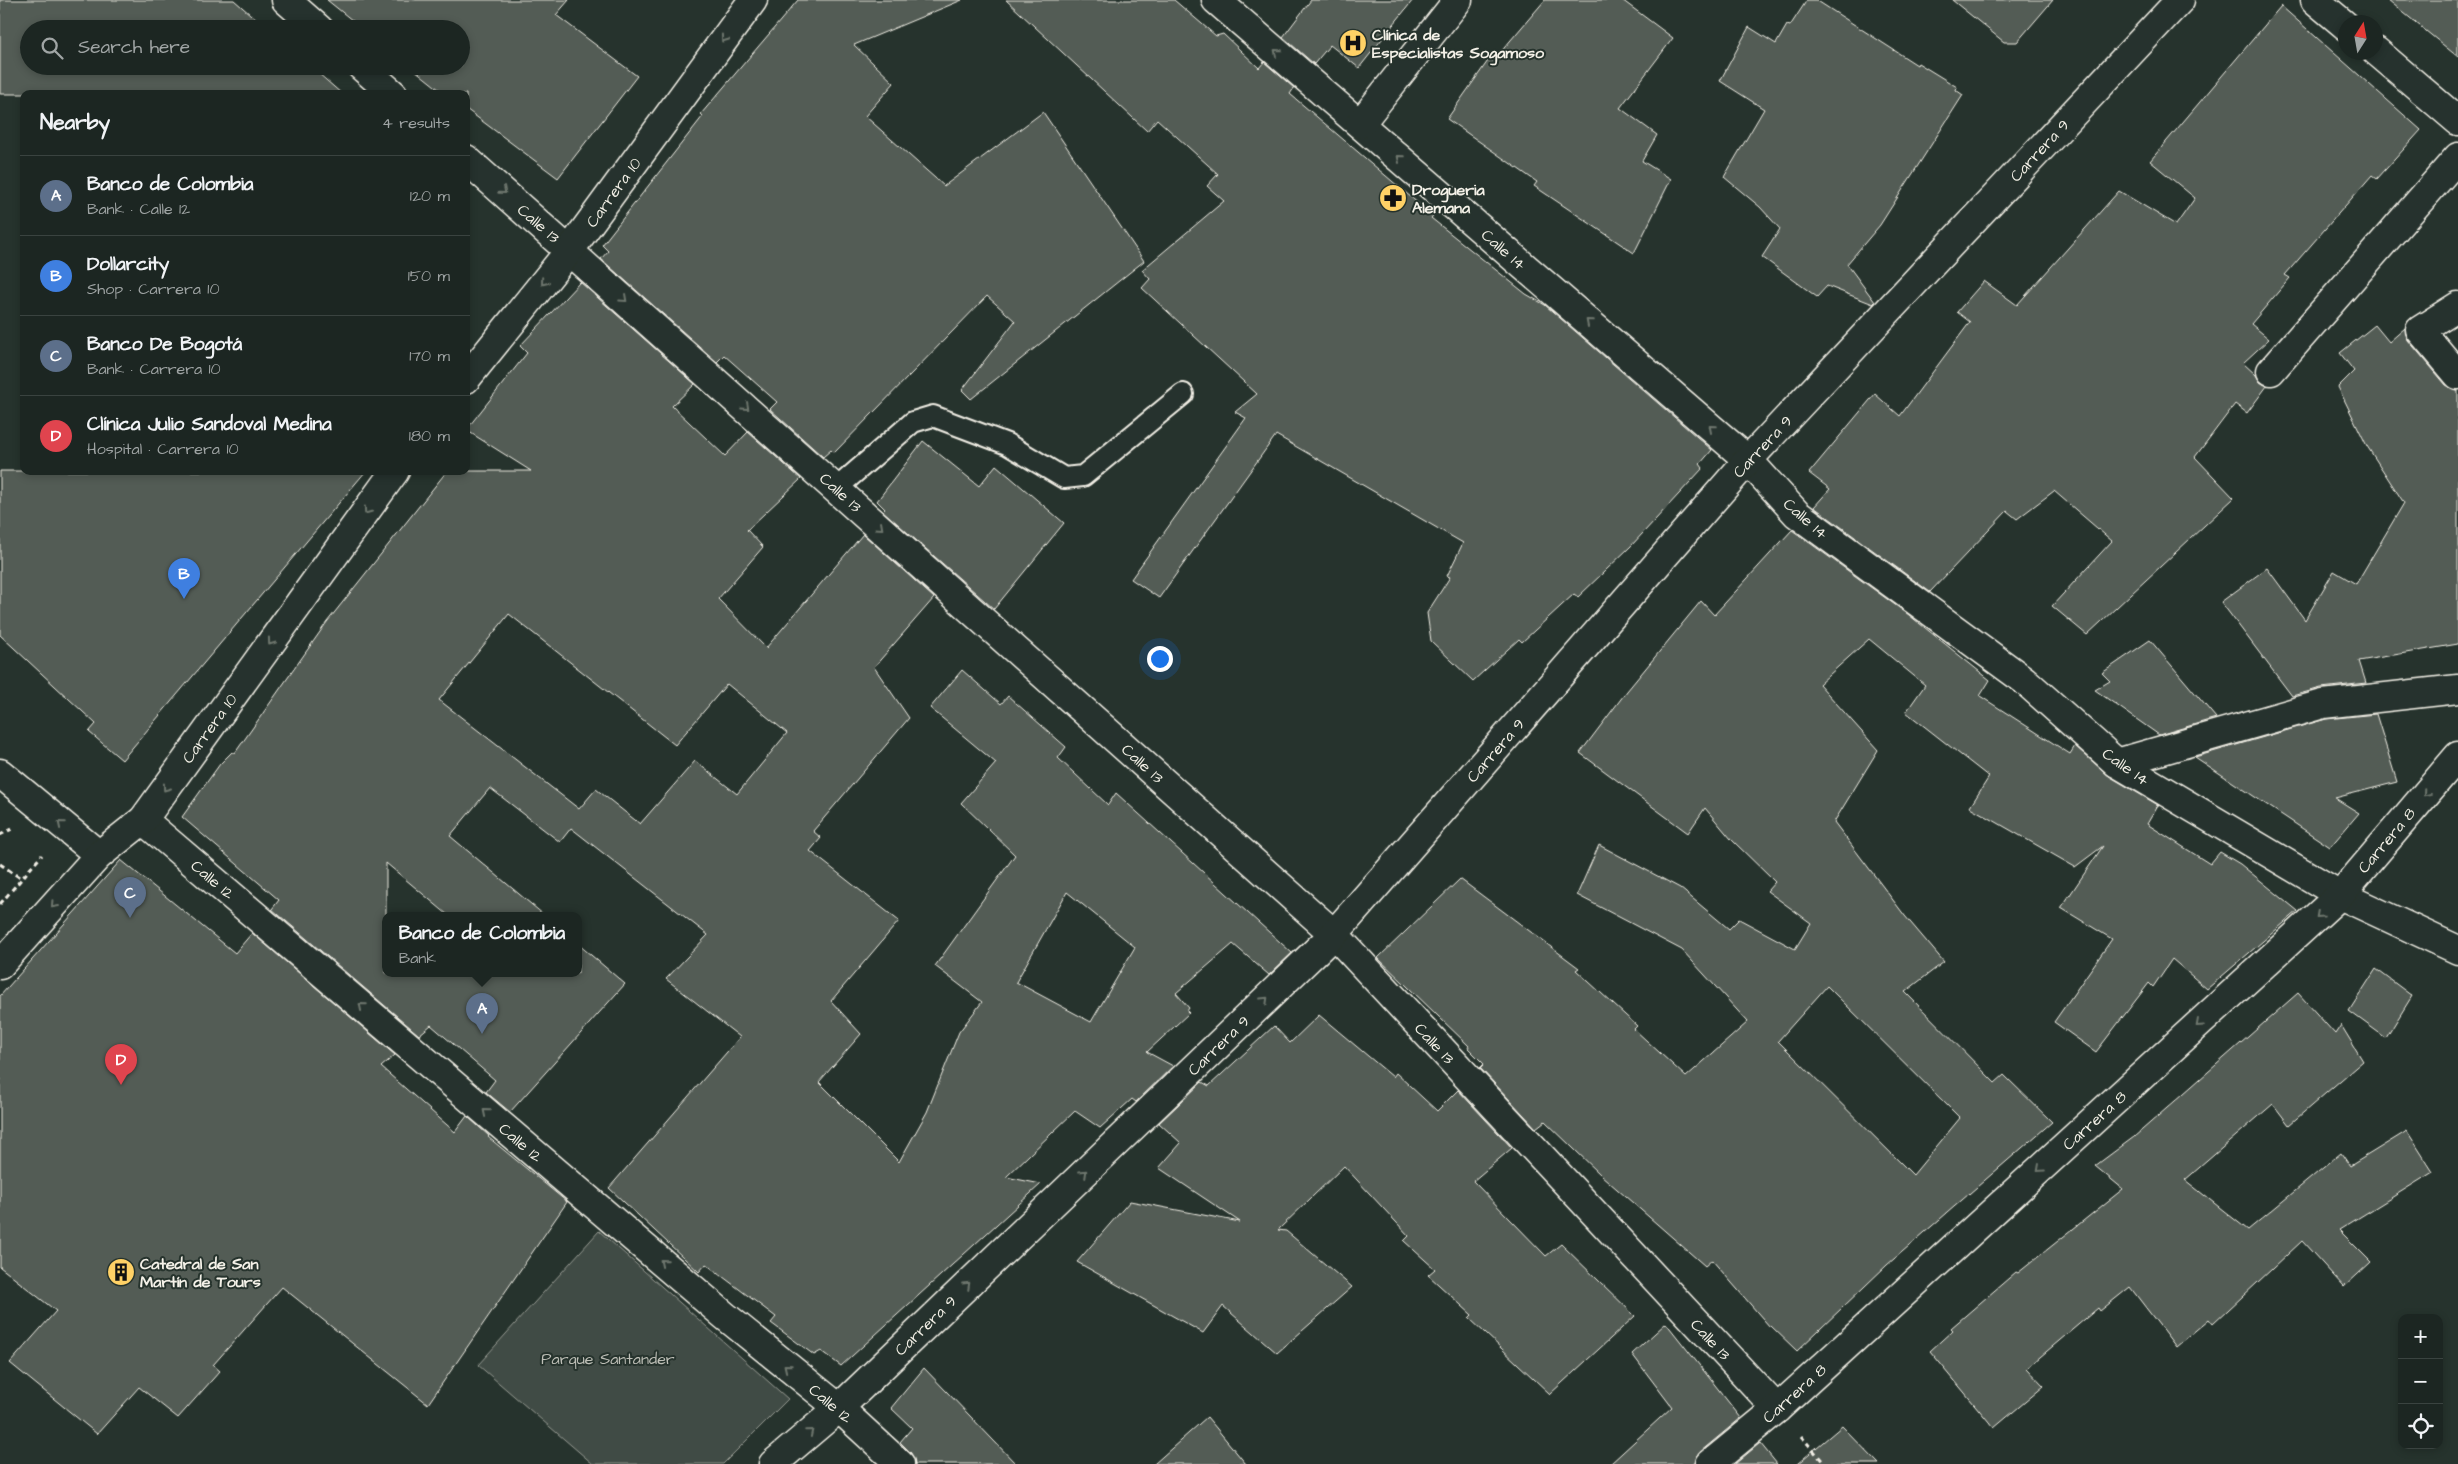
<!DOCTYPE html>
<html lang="en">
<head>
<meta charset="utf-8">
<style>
  :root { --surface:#1c2622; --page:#29322f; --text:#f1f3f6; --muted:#a0a5a5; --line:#3a4340; --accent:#d93025 }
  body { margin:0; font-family:"Architects Daughter",sans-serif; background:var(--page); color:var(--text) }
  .controls { position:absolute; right:15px; bottom:15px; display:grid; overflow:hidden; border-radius:10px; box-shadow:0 2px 8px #0003 }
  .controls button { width:45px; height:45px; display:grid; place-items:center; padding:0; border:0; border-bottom:1px solid var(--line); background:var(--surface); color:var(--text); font:25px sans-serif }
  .compass { position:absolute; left:2338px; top:15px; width:45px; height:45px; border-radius:50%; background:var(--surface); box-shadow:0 2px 8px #0003; rotate:11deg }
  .you { position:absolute; left:1159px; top:658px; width:18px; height:18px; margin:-12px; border:4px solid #fff; border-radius:50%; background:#1a73e8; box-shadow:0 0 0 8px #1a73e833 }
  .badge { display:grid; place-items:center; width:32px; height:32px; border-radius:50%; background:var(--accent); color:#fff; font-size:16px; font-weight:700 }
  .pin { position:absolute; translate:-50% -41px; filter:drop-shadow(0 1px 2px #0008) }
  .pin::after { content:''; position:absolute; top:26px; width:18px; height:15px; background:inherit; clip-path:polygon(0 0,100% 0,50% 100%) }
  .popup { position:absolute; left:382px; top:912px; width:200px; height:65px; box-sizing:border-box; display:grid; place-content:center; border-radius:10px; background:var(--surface); filter:drop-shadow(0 1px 4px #0005); font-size:16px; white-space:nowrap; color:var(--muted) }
  .popup b { font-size:19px; color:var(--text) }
  .popup::after { content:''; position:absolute; left:50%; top:100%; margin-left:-10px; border:10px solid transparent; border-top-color:var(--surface) }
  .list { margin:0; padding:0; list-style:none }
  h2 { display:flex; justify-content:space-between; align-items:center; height:65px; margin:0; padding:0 20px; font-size:21px }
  h2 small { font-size:16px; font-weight:400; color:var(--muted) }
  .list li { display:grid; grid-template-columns:32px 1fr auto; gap:15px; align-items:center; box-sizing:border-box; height:80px; padding:0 20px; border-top:1px solid var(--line) }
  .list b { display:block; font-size:19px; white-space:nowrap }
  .list p { margin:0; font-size:16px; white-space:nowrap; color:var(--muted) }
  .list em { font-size:16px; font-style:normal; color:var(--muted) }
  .icon { flex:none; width:28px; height:28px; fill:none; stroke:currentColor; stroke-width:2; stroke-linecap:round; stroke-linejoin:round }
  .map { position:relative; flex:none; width:2458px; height:1464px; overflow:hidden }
  .search { position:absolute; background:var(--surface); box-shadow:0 2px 8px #0003; left:20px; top:20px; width:450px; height:55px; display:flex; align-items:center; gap:12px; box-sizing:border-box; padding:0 18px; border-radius:28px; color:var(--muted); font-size:19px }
  .panel { position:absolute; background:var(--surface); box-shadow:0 2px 8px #0003; left:20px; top:90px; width:450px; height:385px; border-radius:10px }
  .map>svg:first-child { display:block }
  .green { fill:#414b45; stroke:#9a9e96 }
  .building { fill:#525c55; stroke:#f4f1e8; fill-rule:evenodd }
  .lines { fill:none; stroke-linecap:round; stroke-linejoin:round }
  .service-casing { stroke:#f4f1e8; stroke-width:24 }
  .minor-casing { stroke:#f4f1e8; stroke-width:31 }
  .tertiary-casing { stroke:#f4f1e8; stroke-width:31 }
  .path { stroke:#f4f1e8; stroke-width:3; stroke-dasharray:5 4; stroke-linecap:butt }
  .service { stroke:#26332d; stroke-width:20 }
  .minor { stroke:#26332d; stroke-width:28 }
  .tertiary { stroke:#26332d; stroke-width:28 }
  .oneway { stroke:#6e766e }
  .labels { text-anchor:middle; stroke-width:4; stroke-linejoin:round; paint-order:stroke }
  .poi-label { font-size:16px; font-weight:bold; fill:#f4f1e8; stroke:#26332d; text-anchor:start }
  .street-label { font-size:16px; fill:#f4f1e8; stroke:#26332d }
  .park-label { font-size:16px; fill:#bebfb7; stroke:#26332d }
</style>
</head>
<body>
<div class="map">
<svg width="2458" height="1464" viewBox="0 0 2458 1464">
  <rect width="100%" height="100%" fill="#26332d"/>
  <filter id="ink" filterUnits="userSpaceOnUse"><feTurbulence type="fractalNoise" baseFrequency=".02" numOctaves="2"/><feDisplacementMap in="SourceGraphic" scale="10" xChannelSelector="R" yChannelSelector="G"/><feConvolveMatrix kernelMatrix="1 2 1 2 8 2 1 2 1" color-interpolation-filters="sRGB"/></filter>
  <g filter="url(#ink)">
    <polygon class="green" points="599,1231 788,1399 723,1464 593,1464 478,1365"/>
    <g class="building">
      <polygon points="0,0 234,0 267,29 29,29 29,66 310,66 342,94 0,94"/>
      <polygon points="327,0 569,0 556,15 637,76 558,178 466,109 466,94 445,94 410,66 461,66 461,29 363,29"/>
      <polygon points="798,0 962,0 854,45 894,83 865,116 944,186 1043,112 1144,261 971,399 962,390 1015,321 987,296 834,453 831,450 823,457 770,409 777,402 724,355 717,362 601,259 608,251 602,245 703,116 701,114"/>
      <polygon points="1006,0 1174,0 1216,36 1223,34 1259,68 1264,62 1294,88 1290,94 1433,216 1431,218 1526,294 1545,305 1712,450 1700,464 1703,468 1631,546 1578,597 1574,594 1522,642 1519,639 1473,681 1431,641 1427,613 1450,577 1447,576 1463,543 1276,435 1159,598 1131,579 1246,418 1235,412 1257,394 1142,288 1150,279 1142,270 1224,201 1207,186 1218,174 1157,119 1147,131"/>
      <polygon points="1311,0 1413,0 1359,68 1330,45 1314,64 1283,37"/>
      <polygon points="1545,0 1622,0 1673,38 1620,108 1657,135 1642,161 1671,179 1634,253 1534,186 1537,182 1447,119 1490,58 1493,61"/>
      <polygon points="1807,0 1816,0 1917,65 1918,63 1957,87 1956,90 1963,95 1880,225 1847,264 1875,302 1873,304 1827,286 1817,297 1762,257 1780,229 1760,207 1724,177 1764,109 1720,81 1749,27 1776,44 1787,25 1790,26"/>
      <polygon points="1952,0 2053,0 2017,42 2004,42"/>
      <polygon points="2388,0 2458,0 2458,57"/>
      <polygon points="2281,6 2421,130 2377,179 2372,175 2285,275 2290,278 2251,324 2269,339 2243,363 2256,375 2260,382 2267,386 2247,413 2235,404 2195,457 2234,498 2087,635 2052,606 2112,541 2054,491 2017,519 2007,511 1930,592 1814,507 1830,489 1809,473 1875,394 1900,416 1970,322 1957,312 1984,281 2017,305 2119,191 2176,225 2195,198 2150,161"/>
      <path d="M580,282L695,384L672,406L725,456L748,432L801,479L747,530L763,547L718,599L766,648L863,534L934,598L874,667L909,718L813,831L821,838L810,851L899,921L831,1001L861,1034L819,1082L899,1162L927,1112L959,1032L982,1002L935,966L1015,855L961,803L996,763L930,708L962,670L1001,704L1008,696L1066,747L1058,758L1108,805L1116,793L1292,953L1269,975L1233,944L1176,993L1189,1008L1187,1011L1189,1013L1147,1052L1173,1066L1136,1102L1132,1099L1100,1128L1075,1111L1006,1177L1041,1184L841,1366L821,1351L814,1355L771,1323L776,1317L706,1264L699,1272L609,1188L740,1037L666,979L708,935L571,828L560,842L490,788L450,836L544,915H448L386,863V973H578V944L625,984L510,1112L486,1092L495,1080L431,1025L419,1035L272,909L279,900L182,817L220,764L232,752L235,753L327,622L447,471H531L466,430L527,353L520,346ZM509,614L675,745L727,684L787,733L737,794L695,761L640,824L596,789L579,809L439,700ZM1067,892L1135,947L1091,1022L1016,982Z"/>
      <polygon points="2375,325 2389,342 2405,328 2408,340 2446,385 2458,390 2458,644 2359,661 2366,683 2321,688 2292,696 2221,602 2267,568 2305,620 2334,571 2356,584 2404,503 2367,446 2338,387 2354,371 2340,353"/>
      <polygon points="923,441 979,486 996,465 1064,523 994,609 883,511 885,509 877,501"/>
      <polygon points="0,471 366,471 122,760 89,732 96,724 0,635"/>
      <path d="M1792,530L1909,615L1990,680L1980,696L2070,754L2075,746L2109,776L2158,805L2147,824L2210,864L2220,852L2240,864L2298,911L2207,989L2172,959L2153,987L2149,983L2096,1052L2054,1022L2112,939L2061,908L2103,846L2075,867L1970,807L1989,777L1906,712L1925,685L1869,639L1819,684L1878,750L1834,822L1905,916L1944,962L1905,992L1995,1083L2004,1075L2052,1122L1887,1265L1797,1351L1771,1326L1770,1327L1712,1260L1705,1266L1601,1175L1545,1121L1536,1128L1480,1068L1484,1064L1468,1048L1469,1046L1378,958L1460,879L1579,968L1576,970L1637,1026L1634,1029L1686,1077L1748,1022L1682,950L1577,895L1599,845L1680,888L1729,929L1739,919L1795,949L1811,923L1767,891L1775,882L1731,839L1705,808L1688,833L1580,753L1627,691L1701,601L1714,615ZM1827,986L1960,1118L1913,1175L1778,1041Z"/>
      <polygon points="2150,640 2216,718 2159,735 2095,690 2110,681 2102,673"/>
      <polygon points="2376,714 2397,782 2335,798 2359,813 2330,847 2195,757 2326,719"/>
      <polygon points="121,860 235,953 252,933 395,1055 381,1067 455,1132 467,1116 489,1136 488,1137 567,1202 428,1404 282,1287 213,1365 220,1371 178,1418 139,1387 97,1434 10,1363 56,1311 0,1267 0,996"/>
      <polygon points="2376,969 2412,996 2386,1038 2349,1011"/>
      <polygon points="2298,993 2335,1034 2341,1025 2363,1061 2289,1125 2273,1104 2185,1180 2248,1230 2341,1153 2350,1166 2407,1131 2433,1172 2339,1230 2371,1262 2344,1287 2302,1241 2213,1324 2209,1319 2176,1347 2130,1287 2100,1311 2098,1308 2027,1368 2044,1386 1994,1428 1930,1351 1953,1330 1951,1328 2016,1272 2018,1273 2123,1189 2095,1166 2134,1137"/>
      <polygon points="1319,1015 1393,1077 1396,1073 1437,1111 1458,1090 1512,1148 1473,1181 1546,1256 1561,1244 1635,1316 1550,1394 1469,1318 1472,1315 1428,1275 1435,1269 1404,1241 1409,1236 1344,1166 1278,1230 1286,1231 1352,1287 1277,1353 1223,1306 1203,1333 1077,1262 1130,1201 1240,1222 1159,1168 1181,1143 1159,1123 1202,1082 1209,1086 1274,1026 1290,1043"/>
      <polygon points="1666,1323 1741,1418 1700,1452 1695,1464 1610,1464 1672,1407 1632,1354"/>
      <polygon points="924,1368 1016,1464 915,1464 911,1453 900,1442 912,1428 891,1408"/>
      <polygon points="1207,1417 1246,1464 1154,1464"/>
      <polygon points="1842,1426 1879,1464 1797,1464"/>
      <polygon points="1760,1443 1777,1464 1735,1464"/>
    </g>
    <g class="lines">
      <g class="service-casing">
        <polyline id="service" points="832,484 837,488 913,422 933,416 1007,444 1064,478 1083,476 1183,394"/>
      </g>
      <g class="minor-casing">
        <g id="minor">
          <polyline points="286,0 319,29"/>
          <polyline points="1216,0 1748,460 1797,514 2024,680 2117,763 2340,895 2458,950"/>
          <polyline points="2315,0 2346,26"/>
          <polyline points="2376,51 2458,121"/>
          <polyline points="361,66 393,94"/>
          <polyline points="1360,124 1458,0"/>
          <polyline points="466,159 1334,934 1777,1409"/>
          <polyline points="2458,306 2420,330 2458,375"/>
          <polyline points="2271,371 2458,157"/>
          <polyline points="2117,763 2323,704 2458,689"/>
          <polyline points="0,773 99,855"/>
          <polyline points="143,820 725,1316 839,1408 900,1464"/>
          <polyline points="773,1464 839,1408 1334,934 1748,460 2180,0"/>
          <polyline points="1710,1464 1777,1409 2340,895 2458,756"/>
        </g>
      </g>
      <g class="tertiary-casing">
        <g id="tertiary">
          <polyline points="466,379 570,250 753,0"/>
          <polyline points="0,965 99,855 143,820 395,471"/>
        </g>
      </g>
      <g class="path">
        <polyline points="0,835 12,829"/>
        <polyline points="0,864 22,879"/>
        <polyline points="0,904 42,855"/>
        <polyline points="1801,1436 1825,1464"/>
      </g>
      <use href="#service" class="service"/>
      <use href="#minor" class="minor"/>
      <use href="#tertiary" class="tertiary"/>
    </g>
    <defs><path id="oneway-chevron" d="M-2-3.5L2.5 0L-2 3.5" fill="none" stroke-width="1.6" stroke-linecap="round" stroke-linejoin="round" transform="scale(1.25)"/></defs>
    <g class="oneway">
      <use href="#oneway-chevron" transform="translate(724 39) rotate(126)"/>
      <use href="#oneway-chevron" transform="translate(1277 52) rotate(-139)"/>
      <use href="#oneway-chevron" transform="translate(1400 158) rotate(-139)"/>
      <use href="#oneway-chevron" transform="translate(503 191) rotate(41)"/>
      <use href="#oneway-chevron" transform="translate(544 282) rotate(129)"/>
      <use href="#oneway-chevron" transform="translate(624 299) rotate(42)"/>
      <use href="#oneway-chevron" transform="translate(1589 322) rotate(-139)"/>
      <use href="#oneway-chevron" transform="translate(746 407) rotate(42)"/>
      <use href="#oneway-chevron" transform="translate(1712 428) rotate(-139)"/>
      <use href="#oneway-chevron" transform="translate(367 511) rotate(126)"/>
      <use href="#oneway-chevron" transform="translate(880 527) rotate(42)"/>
      <use href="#oneway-chevron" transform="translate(271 642) rotate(126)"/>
      <use href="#oneway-chevron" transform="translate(166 788) rotate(126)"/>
      <use href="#oneway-chevron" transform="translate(2426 793) rotate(130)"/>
      <use href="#oneway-chevron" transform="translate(61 824) rotate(-140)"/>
      <use href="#oneway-chevron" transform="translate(54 905) rotate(132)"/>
      <use href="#oneway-chevron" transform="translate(2319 915) rotate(138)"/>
      <use href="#oneway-chevron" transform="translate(1265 1000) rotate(-44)"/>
      <use href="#oneway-chevron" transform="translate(362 1006) rotate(-140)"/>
      <use href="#oneway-chevron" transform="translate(2199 1024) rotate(138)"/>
      <use href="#oneway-chevron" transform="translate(486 1112) rotate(-140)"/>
      <use href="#oneway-chevron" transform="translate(2040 1169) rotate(138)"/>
      <use href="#oneway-chevron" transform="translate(1084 1173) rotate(-44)"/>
      <use href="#oneway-chevron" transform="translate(663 1262) rotate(-140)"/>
      <use href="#oneway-chevron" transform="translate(967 1285) rotate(-44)"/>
      <use href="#oneway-chevron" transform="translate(787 1367) rotate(-141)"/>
      <use href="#oneway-chevron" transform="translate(810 1432) rotate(-40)"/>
    </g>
  </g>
  <defs>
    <g id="hospital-disc" transform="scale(1.4375)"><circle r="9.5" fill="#ffd166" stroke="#26332d"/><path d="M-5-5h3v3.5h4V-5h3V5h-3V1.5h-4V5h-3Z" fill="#111"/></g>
    <g id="pharmacy-disc" transform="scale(1.4375)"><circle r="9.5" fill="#ffd166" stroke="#26332d"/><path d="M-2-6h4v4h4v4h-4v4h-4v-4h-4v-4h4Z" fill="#111"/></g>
    <g id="building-disc" transform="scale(1.4375)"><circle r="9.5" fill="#ffd166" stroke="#26332d"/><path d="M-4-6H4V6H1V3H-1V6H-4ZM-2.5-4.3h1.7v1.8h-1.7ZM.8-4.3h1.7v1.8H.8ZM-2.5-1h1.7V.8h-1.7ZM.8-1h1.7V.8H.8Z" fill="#111"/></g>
  </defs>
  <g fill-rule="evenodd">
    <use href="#hospital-disc" x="1353" y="43"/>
    <use href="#pharmacy-disc" x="1393" y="198"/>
    <use href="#building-disc" x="121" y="1272"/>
  </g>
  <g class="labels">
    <g class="poi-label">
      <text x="1372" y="40">Clínica de<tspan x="1372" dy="18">Especialistas Sogamoso</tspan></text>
      <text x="1412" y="195">Drogueria<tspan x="1412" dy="18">Alemana</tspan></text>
      <text x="140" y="1269">Catedral de San<tspan x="140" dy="18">Martín de Tours</tspan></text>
    </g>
    <g class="street-label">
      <text transform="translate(2039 150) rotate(-47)" y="6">Carrera 9</text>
      <text transform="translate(613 192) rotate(-54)" y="6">Carrera 10</text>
      <text transform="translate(539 223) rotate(41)" y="6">Calle 13</text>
      <text transform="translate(1504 249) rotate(41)" y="6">Calle 14</text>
      <text transform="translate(1762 446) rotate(-47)" y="6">Carrera 9</text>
      <text transform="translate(841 492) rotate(42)" y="6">Calle 13</text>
      <text transform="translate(1806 518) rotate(41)" y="6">Calle 14</text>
      <text transform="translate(209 728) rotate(-54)" y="6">Carrera 10</text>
      <text transform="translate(1495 750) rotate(-49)" y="6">Carrera 9</text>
      <text transform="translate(1143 763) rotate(42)" y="6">Calle 13</text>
      <text transform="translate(2126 766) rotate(35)" y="6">Calle 14</text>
      <text transform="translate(2386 840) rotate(-50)" y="6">Carrera 8</text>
      <text transform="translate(213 879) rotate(40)" y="6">Calle 12</text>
      <text transform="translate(1435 1043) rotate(47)" y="6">Calle 13</text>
      <text transform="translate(1218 1045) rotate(-44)" y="6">Carrera 9</text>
      <text transform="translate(2094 1120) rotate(-42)" y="6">Carrera 8</text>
      <text transform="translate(521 1142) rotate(40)" y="6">Calle 12</text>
      <text transform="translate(925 1325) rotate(-44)" y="6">Carrera 9</text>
      <text transform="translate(1711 1339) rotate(47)" y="6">Calle 13</text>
      <text transform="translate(1794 1393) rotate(-42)" y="6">Carrera 8</text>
      <text transform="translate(831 1403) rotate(40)" y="6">Calle 12</text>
    </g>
    <g class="park-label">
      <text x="608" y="1364">Parque Santander</text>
    </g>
  </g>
</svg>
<div class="controls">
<button>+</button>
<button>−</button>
<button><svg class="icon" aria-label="locate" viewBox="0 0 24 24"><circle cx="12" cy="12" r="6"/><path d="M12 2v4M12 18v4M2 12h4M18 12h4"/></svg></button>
</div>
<svg class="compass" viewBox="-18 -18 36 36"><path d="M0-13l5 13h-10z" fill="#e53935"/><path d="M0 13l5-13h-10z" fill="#a0a5a5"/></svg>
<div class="you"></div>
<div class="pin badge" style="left:482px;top:1034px;background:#5c6f8a">A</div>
<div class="popup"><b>Banco de Colombia</b>Bank</div>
<div class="pin badge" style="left:184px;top:599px;background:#3f7fe0">B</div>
<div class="pin badge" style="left:130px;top:918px;background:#5c6f8a">C</div>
<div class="pin badge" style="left:121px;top:1085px;background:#e0444e">D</div>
<div class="search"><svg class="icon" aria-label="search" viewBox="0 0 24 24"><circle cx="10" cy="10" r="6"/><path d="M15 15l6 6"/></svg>Search here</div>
<section class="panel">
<h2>Nearby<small>4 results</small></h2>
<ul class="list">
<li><span class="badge" style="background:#5c6f8a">A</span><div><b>Banco de Colombia</b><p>Bank · Calle 12</p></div><em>120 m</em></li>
<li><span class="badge" style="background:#3f7fe0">B</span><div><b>Dollarcity</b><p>Shop · Carrera 10</p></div><em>150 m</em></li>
<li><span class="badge" style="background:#5c6f8a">C</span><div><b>Banco De Bogotá</b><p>Bank · Carrera 10</p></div><em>170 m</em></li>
<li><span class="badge" style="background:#e0444e">D</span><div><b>Clínica Julio Sandoval Medina</b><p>Hospital · Carrera 10</p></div><em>180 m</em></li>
</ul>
</section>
</div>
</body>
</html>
